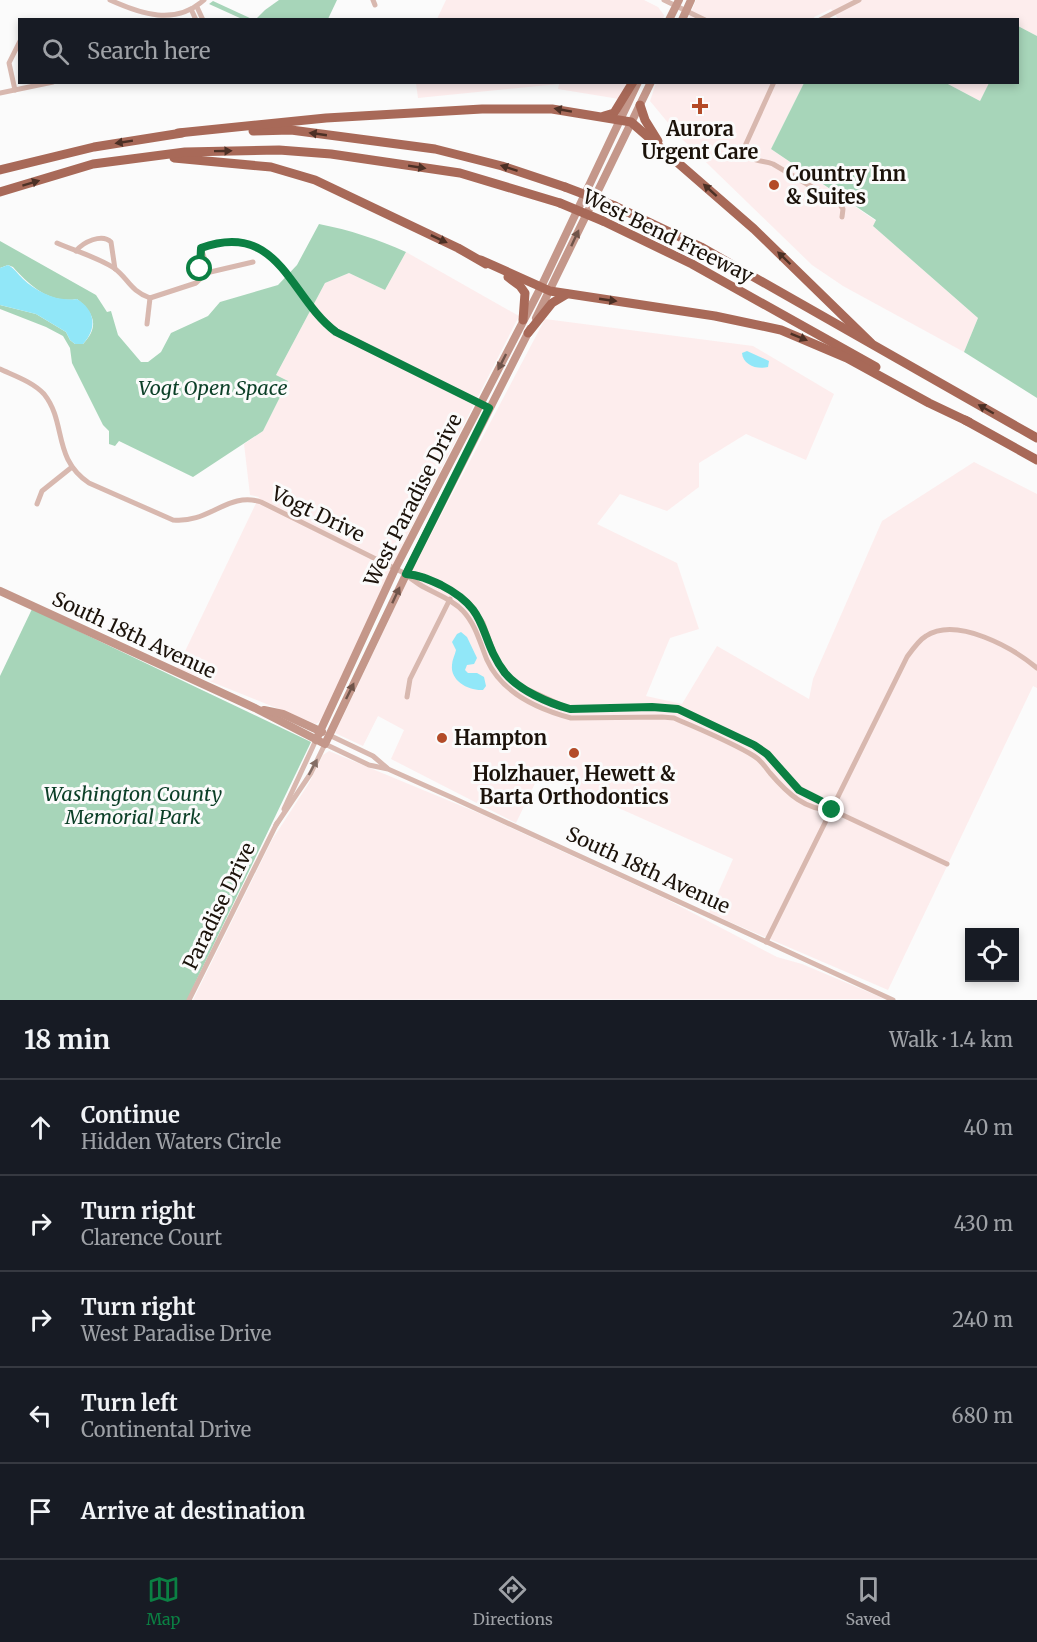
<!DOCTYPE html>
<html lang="en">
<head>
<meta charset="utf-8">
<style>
  :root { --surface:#171b24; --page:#242831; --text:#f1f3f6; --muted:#9ea1a6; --line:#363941; --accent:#0b8043 }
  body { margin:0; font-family:Merriweather,serif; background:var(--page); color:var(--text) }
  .controls { position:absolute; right:18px; bottom:18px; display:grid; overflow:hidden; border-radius:0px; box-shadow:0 3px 9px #0003 }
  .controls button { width:54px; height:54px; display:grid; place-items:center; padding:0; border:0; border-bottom:2px solid var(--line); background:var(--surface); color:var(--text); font:30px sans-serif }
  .stop { position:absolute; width:18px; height:18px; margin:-14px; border:4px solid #0b8043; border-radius:50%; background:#fff }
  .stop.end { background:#0b8043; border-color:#fff; box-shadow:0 2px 6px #0008 }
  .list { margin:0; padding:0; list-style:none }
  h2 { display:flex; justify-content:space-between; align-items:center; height:78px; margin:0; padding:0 24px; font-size:26px }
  h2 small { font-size:20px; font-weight:400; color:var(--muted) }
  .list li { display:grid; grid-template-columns:39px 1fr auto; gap:18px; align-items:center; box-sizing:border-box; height:96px; padding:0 24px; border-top:2px solid var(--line) }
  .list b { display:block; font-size:22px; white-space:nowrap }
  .list p { margin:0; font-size:20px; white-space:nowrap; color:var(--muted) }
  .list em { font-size:20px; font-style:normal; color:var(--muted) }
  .icon { flex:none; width:33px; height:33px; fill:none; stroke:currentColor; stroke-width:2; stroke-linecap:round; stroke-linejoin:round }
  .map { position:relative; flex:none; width:1037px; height:1000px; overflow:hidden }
  .search { position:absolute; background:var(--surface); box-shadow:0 3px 9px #0003; left:18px; right:18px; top:18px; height:66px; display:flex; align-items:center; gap:15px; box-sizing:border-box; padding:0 21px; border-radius:0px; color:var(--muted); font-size:22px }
  .sheet { height:558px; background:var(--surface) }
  nav { display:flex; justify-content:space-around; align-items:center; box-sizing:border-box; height:84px; border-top:2px solid var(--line); background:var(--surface); font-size:16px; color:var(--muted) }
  nav a { display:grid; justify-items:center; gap:3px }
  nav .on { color:var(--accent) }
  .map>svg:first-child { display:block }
  .commercial { fill:#fdeded }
  .green { fill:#a7d5b9 }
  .water { fill:#91e7f8 }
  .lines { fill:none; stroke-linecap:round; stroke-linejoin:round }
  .street { stroke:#d8b8af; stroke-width:5 }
  .secondary { stroke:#c4978a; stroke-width:8 }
  .highway { stroke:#a86958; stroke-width:9 }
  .highway-bridge { stroke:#a86958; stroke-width:9 }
  .oneway { fill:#4c3025 }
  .oneway2 { fill:#70544a }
  .oneway3 { fill:#836d65 }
  .route { stroke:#0b8043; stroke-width:8 }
  .poi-dot { fill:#b34b28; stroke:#fbfbfb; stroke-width:2 }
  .labels { text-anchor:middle; stroke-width:6; stroke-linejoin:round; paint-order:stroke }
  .poi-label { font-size:20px; font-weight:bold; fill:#1b120a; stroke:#fbfbfb }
  .street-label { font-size:20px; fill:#1b120a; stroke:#fbfbfb }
  .park-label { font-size:20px; font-style:italic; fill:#0b3f27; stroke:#fbfbfb }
</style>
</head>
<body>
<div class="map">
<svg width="1037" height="1000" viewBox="0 0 1037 1000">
  <rect width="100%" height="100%" fill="#fbfbfb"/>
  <g class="commercial">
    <polygon points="446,0 644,0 658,7 664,15 663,20 437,19"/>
    <polygon points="696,0 1037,0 1037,36 1018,26 1018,20 838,19 831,9 814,17 815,19 688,20"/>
    <polygon points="416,83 629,83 619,99 558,89 559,84 418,98"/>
    <polygon points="656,83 804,83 771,149 876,221 873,226 978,318 964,352 843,286 812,265 679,136 650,101"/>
    <polygon points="946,83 989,83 980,101"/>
    <polygon points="406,252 519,316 403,544 323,719 316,724 177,668 259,497 250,495 244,444 263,431 288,381 276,375 325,283 349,273 385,290"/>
    <polygon points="545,319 753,346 834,394 806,460 746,434 699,463 699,487 667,511 620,494 597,524 677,563 699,629 670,638 646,696 682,704 717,646 809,699 813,679 882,521 974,462 1037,494 1037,688 1033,686 888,990 709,913 733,859 540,773 516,823 391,759 404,730 378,716 363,746 335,733 416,563"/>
    <polygon points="329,751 481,814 666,899 777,957 802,964 885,999 193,1000 272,840 309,783 323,755"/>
  </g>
  <g class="green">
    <polygon points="279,0 337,0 328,19 256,19 265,10"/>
    <polygon points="213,1 252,19 242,19 209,4"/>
    <polygon points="1018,26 1037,36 1037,398 964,352 978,318 873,226 876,220 771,149 804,83 946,83 980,101 989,83 1018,82"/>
    <path d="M319,224C350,230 377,239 406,252L385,290L349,273L325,283L276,375L288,381L263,431L193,477L119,441L115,446L109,444V431L103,425L72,363L70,348L63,336L46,327L0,309V305L36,314L66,332L70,340L75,344H83C100,326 94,313 77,299C50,304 30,286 13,267L8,265L0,268V241L96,295L107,312L111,311L118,335L141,362H148L161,352L171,333L208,316L220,302L278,285L297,265Z"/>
    <polygon points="32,609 311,742 187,1000 0,1000 0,676"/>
  </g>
  <g class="water">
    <path d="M8,265C14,268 18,274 23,279C37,292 57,302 77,299C95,310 98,328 83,344H75L70,340L66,332L36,314L0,305V268Z"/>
    <path d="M747,351L769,361L768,367C757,370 743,365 742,353Z"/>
    <path d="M461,632L467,637L477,658L474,664L467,665L465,670L468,673H477L484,677L486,686L483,690C469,691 450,681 452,665C452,660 455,655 456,650L452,642L457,634Z"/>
  </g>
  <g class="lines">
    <g class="street">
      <path d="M110,0C141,14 175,26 204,0"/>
      <polyline points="373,0 375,5"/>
      <polyline points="664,0 705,20"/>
      <polyline points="197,7 203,20"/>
      <polyline points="191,9 196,20"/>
      <polyline points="820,20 859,0"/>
      <path d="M774,82L745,146L747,154C756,163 763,160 773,164L839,203L843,209L842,217"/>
      <polyline points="15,90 9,63 20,41"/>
      <polyline points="0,93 53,82"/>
      <path d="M57,243C75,251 97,257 114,268C128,278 130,291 150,298L196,283L201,278L207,266L201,248"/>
      <path d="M201,248C280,220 288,298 336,332L489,408"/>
      <polyline points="201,250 199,265 204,273"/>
      <path d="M76,251C83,242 102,233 111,242L115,269"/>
      <polyline points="206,273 253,262"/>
      <polyline points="147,324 150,298"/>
      <path d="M0,369C15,376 33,382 44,394C67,423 52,458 89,483L173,520C209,524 228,491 261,502L406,574C422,591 447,594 463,611C476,625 480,643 487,660C502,693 537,709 571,718L662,717L674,718C701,730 729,741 754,756C761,760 766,768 770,773C788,794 805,810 832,810"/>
      <polyline points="37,504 42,491 72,467"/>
      <polyline points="406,574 419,575 453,591 470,604 483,623 496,659 506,674 520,686 570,709 652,707 678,709 754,745 767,754 799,790 821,801 832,810 947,864"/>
      <polyline points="407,697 410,679 450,599"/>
      <polyline points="329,735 373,756 387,768"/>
      <polyline points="284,809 316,740"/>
      <polyline points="276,825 311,773 325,744 369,765 388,769 453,798 893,1000"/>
      <path d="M766,942L907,657C912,650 919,640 926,636C957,616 1013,648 1037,668"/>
      <polyline points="189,1000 277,823"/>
    </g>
    <g class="secondary">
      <polyline points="669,20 679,0"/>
      <polyline points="682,20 691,0"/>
      <polyline points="536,318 651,82"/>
      <polyline points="0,591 255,708 325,744 413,560 530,329"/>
      <polyline points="264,710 283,714 322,732"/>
      <polyline points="316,740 395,569 541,287 638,82"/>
    </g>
    <g class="highway">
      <polyline points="640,105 645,120 658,141"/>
      <polyline points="604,116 614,113 633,82"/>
      <polyline points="253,131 291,130 435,149 502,166 565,187"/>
      <polyline points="178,133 326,118 482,109 552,109 631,122 754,229 871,343"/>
      <polyline points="174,158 271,167 315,180 458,248 486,264"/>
      <polyline points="0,170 94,147 182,133"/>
      <polyline points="0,192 93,164 185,152 279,150 331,154 460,173 560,203"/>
      <polyline points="615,206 701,247 1037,438"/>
      <polyline points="603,221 692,264 876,367"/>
      <polyline points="481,260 550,291 715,316 781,330 847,358 929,403 969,422"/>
      <polyline points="508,277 520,286 525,293 523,320"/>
      <polyline points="528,333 552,303 567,294"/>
      <polyline points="965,420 1037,460"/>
    </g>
    <g class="highway-bridge">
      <polyline points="565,187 615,206"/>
      <polyline points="560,203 603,221"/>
    </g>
  </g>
  <defs><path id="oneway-solid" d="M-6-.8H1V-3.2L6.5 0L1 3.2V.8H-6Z" transform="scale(1.5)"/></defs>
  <g class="oneway">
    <use href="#oneway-solid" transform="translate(563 110) rotate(-170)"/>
    <use href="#oneway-solid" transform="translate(318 134) rotate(-172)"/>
    <use href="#oneway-solid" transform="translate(124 142) rotate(171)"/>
    <use href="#oneway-solid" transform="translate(223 151) rotate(-1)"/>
    <use href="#oneway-solid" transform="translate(417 167) rotate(9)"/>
    <use href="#oneway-solid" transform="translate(509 168) rotate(-162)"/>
    <use href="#oneway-solid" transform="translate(31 183) rotate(-17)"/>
    <use href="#oneway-solid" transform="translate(710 190) rotate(-138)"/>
    <use href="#oneway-solid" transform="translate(439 239) rotate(25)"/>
    <use href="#oneway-solid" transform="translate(784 258) rotate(-136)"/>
    <use href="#oneway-solid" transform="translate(608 300) rotate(8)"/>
    <use href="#oneway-solid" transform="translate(799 337) rotate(22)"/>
    <use href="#oneway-solid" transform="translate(986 409) rotate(-150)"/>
  </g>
  <g class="oneway2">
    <use href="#oneway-solid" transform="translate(575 238) rotate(-65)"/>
    <use href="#oneway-solid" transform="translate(502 362) rotate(117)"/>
    <use href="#oneway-solid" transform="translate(396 595) rotate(-65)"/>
    <use href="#oneway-solid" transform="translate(350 691) rotate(-64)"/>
  </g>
  <use class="oneway3" href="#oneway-solid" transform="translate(313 767) rotate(-62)"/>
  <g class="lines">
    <path class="route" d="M200,269L201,248C280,220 289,297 336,332L489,408L406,574C419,575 428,579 441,585C492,611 477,636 505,673C519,690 548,703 570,709L652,707L678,709L754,745L767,754L799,790L821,801L832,810"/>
  </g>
  <g class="poi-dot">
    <path d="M697 97h6v6h6v6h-6v6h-6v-6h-6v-6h6z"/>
    <circle cx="774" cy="185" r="6"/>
    <circle cx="442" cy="738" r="6"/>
    <circle cx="574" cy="753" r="6"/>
  </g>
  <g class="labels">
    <g class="poi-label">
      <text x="700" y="136">Aurora<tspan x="700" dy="23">Urgent Care</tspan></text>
      <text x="786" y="181" text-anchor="start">Country Inn<tspan x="786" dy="23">&amp; Suites</tspan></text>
      <text x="454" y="745" text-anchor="start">Hampton</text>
      <text x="574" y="781">Holzhauer, Hewett &amp;<tspan x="574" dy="23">Barta Orthodontics</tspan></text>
    </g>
    <g class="street-label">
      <text transform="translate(668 236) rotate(26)" y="7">West Bend Freeway</text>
      <text transform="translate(413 500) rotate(-63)" y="7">West Paradise Drive</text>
      <text transform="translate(318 514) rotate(26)" y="7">Vogt Drive</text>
      <text transform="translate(134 635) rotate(25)" y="7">South 18th Avenue</text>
      <text transform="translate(648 870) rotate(25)" y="7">South 18th Avenue</text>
      <text transform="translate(219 906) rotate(-64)" y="7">Paradise Drive</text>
    </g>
    <g class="park-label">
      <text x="213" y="395">Vogt Open Space</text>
      <text x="133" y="801">Washington County<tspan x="133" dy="23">Memorial Park</tspan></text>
    </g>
  </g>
</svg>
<div class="controls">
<button><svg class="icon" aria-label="locate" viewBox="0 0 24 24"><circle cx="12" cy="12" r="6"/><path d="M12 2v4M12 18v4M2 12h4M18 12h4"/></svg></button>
</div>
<div class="stop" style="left:200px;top:269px"></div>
<div class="stop end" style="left:832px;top:810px"></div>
<div class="search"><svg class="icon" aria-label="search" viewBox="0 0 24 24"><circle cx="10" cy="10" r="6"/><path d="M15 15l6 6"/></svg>Search here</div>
</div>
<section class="sheet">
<h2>18 min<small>Walk · 1.4 km</small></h2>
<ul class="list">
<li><svg class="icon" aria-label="ahead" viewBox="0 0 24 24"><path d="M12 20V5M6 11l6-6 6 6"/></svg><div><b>Continue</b><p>Hidden Waters Circle</p></div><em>40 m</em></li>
<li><svg class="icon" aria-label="right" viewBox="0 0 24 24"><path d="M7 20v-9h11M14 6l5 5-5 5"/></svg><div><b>Turn right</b><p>Clarence Court</p></div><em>430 m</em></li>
<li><svg class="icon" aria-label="right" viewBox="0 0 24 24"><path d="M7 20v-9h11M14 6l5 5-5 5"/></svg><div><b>Turn right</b><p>West Paradise Drive</p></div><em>240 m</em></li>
<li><svg class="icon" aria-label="left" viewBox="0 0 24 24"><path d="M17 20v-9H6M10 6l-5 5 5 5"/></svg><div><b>Turn left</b><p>Continental Drive</p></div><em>680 m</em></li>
<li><svg class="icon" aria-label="arrive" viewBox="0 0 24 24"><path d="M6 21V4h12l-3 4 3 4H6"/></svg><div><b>Arrive at destination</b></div></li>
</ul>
</section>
<nav>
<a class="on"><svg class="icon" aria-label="map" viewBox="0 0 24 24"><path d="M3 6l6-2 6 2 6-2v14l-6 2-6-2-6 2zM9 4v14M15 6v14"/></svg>Map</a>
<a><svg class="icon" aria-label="directions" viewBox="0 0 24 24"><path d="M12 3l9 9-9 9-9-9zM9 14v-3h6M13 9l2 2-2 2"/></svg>Directions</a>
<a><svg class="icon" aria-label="saved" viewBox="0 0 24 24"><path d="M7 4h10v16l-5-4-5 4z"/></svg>Saved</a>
</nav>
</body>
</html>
